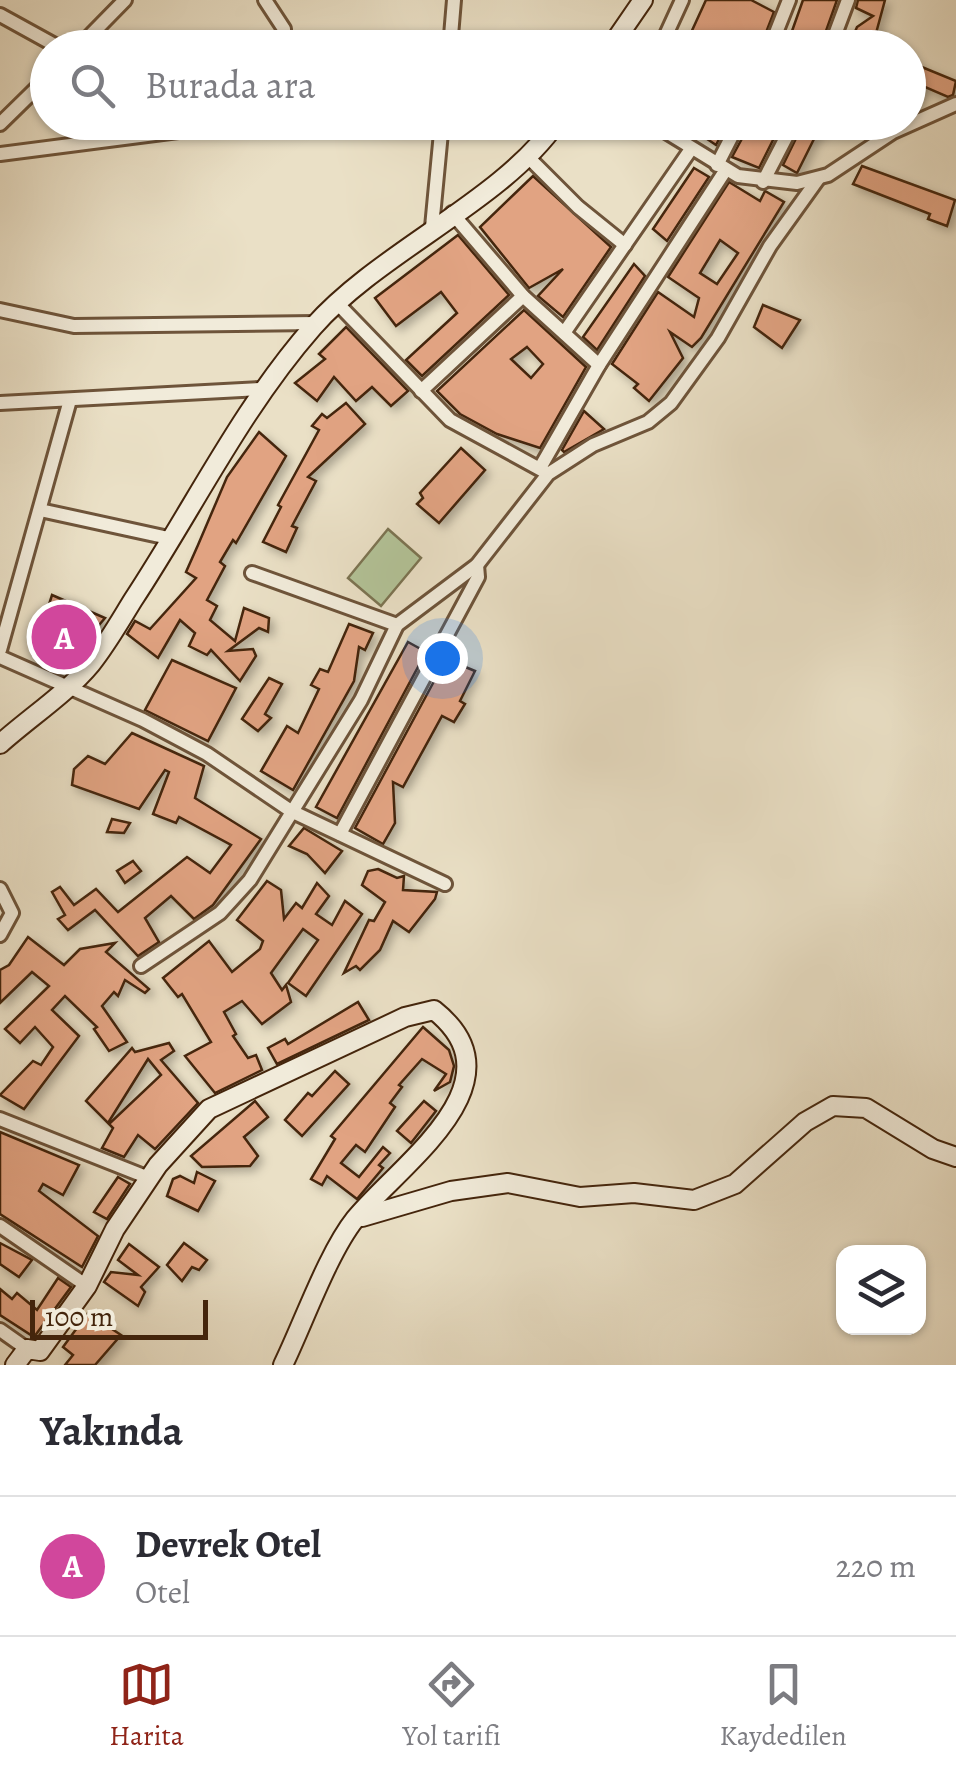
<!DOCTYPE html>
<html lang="tr">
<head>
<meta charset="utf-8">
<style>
  :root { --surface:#fff; --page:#f7f7f7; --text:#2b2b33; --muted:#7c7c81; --line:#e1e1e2; --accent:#8f2418 }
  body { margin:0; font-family:Alegreya,serif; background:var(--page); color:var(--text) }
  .controls { position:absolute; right:30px; bottom:30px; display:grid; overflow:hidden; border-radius:20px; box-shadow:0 2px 8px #0004 }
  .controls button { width:90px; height:90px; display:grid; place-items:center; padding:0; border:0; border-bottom:2px solid var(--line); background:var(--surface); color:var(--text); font:50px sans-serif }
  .scale { position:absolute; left:30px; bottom:25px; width:178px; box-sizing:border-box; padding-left:10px; border:5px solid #44250c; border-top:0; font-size:28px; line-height:35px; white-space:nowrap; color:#44250c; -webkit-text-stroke:8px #f1ebda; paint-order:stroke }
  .you { position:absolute; left:442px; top:658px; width:35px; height:35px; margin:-25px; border:8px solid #fff; border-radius:50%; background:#1a73e8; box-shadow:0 0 0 15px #1a73e833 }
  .badge { display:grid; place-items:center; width:65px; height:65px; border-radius:50%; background:var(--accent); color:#fff; font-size:32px; font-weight:700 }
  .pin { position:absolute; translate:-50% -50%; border:5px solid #fff; box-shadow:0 2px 10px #0006 }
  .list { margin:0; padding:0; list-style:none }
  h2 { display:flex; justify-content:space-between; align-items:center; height:130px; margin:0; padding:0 40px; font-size:42px }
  h2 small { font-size:32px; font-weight:400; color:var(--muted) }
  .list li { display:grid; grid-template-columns:65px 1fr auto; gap:30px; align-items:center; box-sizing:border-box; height:140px; padding:0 40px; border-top:2px solid var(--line) }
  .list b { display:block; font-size:38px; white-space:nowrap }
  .list p { margin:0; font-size:32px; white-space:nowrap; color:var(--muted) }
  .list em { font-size:32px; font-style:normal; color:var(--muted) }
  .icon { flex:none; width:55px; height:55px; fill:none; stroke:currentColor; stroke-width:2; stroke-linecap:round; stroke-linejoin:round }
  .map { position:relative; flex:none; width:956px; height:1365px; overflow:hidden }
  .search { position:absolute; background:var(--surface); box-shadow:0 2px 8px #0004; left:30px; right:30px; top:30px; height:110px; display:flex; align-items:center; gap:25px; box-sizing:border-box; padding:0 35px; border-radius:55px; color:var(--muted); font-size:38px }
  .sheet { height:270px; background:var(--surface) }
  nav { display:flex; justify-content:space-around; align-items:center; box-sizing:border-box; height:140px; border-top:2px solid var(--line); background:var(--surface); font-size:28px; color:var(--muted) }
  nav a { display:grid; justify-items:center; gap:5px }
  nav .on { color:var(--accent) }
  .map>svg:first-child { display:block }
  .green { fill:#b3c398; stroke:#7c7452; stroke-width:2.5 }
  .building { fill:#e1a382; stroke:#44250c; stroke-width:2.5; fill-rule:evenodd; filter:url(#shadow) }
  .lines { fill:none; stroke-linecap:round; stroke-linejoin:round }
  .street-casing { stroke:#6e543a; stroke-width:18 }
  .secondary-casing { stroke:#44250c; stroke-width:22 }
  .street { stroke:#f1ebda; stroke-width:12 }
  .secondary { stroke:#f1ebda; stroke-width:18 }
</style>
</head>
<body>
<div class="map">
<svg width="956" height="1365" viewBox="0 0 956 1365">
  <defs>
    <filter id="shadow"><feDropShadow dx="4.5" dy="4.5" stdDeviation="5" flood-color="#0004"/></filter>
  </defs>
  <rect width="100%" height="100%" fill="#eae0c6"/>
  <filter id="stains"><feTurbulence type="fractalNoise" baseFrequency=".002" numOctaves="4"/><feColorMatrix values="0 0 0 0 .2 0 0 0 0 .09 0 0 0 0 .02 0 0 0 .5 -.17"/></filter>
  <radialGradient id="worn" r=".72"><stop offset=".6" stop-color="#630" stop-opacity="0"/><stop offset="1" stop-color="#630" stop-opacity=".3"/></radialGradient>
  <polygon class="green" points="388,529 421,558 381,606 348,578"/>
  <g class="building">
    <polygon points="706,0 751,0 774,12 760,48 684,48"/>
    <polygon points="803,0 837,0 820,48 786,48"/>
    <polygon points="858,0 885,0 872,48 848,48 857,27 873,16 856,8"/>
    <polygon points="912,63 956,81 953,95 948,97 923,86 908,114"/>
    <polygon points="682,122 728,122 716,145"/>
    <polygon points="751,122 782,122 759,168 732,157"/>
    <polygon points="804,122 828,122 817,133 797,173 783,165"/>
    <polygon points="862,166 955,200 947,226 928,219 930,214 853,184"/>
    <polygon points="694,168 709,177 667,241 653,229"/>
    <polygon points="533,176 611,247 563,317 538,296 563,269 529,288 480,227"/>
    <path d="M729,182L760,201L765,191L784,202L701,338L692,347L670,332L683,358L649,401L634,388L638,384L612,364L658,292L694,317L699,298L668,277ZM720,240L738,253L717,284L700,273Z"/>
    <polygon points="458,235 509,295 422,376 406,360 457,313 441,292 396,326 375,298"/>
    <polygon points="634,264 645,276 597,350 583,337"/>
    <polygon points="763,305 800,320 782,348 754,327"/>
    <path d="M524,310L586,367L540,448L497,434L460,414L437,391ZM527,347L543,364L531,378L511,359Z"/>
    <polygon points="346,327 408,391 391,406 372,387 356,401 334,377 317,401 295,383 325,359 319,354"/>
    <polygon points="346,403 365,424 308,477 316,481 292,526 297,528 286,552 263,542 281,507 278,505 319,430 312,426 322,414 327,418"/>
    <polygon points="584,411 604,429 564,452 562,450"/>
    <polygon points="259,432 286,456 236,543 233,540 220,562 225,566 207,600 217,606 210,620 235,641 244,608 269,618 268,632 259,628 228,651 253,649 256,656 240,681 211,650 207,655 189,646 195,633 180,620 158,658 127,634 135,621 150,629 196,578 186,572 198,545 227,477"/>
    <polygon points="461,448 485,470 439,523 417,504 423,498 420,493"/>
    <polygon points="52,595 105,618 71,658 51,666 33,655"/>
    <polygon points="349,624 373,633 365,650 359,647 354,681 293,790 261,771 287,726 298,733 319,689 311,685 320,669 328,672"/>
    <polygon points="408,642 426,652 337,818 316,807"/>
    <polygon points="446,659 475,671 460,701 465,704 454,722 442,716 403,787 393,782 395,823 383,844 355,828"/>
    <polygon points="172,660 236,688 208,741 145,710"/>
    <polygon points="269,678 282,684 265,714 271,718 258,731 242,719"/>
    <polygon points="132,733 204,766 195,798 261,839 213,905 194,919 171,896 145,918 159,942 138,956 95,910 68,930 58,919 65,915 52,892 60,887 74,905 96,889 118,912 187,857 210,873 231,845 179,817 176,823 153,814 169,772 165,770 139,809 72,785 74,769 88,756 105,764"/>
    <polygon points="112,819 130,823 124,833 107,832"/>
    <polygon points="304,828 342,851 325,873 307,854 289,846"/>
    <polygon points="133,861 141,871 125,883 117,871"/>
    <polygon points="378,869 397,878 404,876 403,890 437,892 435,899 409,932 393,921 380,950 360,970 356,966 344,973 369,920 374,921 385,902 362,885 368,871"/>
    <polygon points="267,881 281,890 284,919 296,903 302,908 317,883 329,896 316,914 332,925 345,901 362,914 306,996 288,983 318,940 303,929 271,973 282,990 286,985 291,1002 262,1024 242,1001 224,1012 236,1034 233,1036 248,1058 256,1055 262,1070 215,1093 185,1056 211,1042 182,994 178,997 163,978 209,941 232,972 260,949 263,941 237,920"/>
    <polygon points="28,937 64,965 80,949 115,943 106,952 149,989 145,993 125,980 118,996 114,992 102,1006 127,1042 109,1051 94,1029 97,1027 65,996 52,1010 79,1036 24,1109 0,1095 33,1061 41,1065 53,1047 35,1027 20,1043 5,1029 49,986 32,972 0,1003 0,970 9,965"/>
    <polygon points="358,1002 369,1020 277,1064 268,1048 285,1039 288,1044"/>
    <polygon points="423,1027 449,1050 454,1066 450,1082 434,1091 446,1074 422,1059 399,1085 402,1087 390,1103 395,1107 365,1152 356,1145 341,1163 359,1177 383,1147 390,1153 379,1165 383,1168 357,1199 327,1176 322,1185 311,1179 335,1139 331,1136"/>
    <polygon points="169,1043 174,1051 161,1060 198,1103 155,1149 138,1135 124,1157 102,1148 113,1128 109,1124 161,1075 148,1059 108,1123 86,1101 132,1048 135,1052"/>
    <polygon points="335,1071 349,1084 302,1136 285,1120 308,1093 312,1096"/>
    <polygon points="255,1101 268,1117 244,1137 258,1156 250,1166 202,1167 191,1156"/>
    <polygon points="424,1101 436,1111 411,1143 397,1131"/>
    <polygon points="0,1132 79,1165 63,1195 43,1184 39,1191 98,1236 82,1267 0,1214"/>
    <polygon points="197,1172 215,1181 198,1211 167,1196 173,1179 180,1176 194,1183"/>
    <polygon points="118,1177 130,1184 107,1219 94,1212"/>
    <polygon points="0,1243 32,1260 19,1277 0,1264"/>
    <polygon points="184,1243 207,1260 199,1270 192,1267 182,1281 167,1265"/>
    <polygon points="129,1244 159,1267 141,1287 145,1292 138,1306 104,1282 111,1272 138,1275 118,1260"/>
    <polygon points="58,1278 71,1287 34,1337 0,1315 0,1289 12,1299 17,1293 37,1310"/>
    <polygon points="88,1313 121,1335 95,1365 65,1365 73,1355 63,1347"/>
  </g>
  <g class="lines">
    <g class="street-casing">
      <g id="street">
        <polyline points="265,0 284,29"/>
        <polyline points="0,15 60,48"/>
        <polyline points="78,48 125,0"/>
        <polyline points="450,48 454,0"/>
        <polyline points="660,48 682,0"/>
        <polyline points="770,48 789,0"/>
        <polyline points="830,48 848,0"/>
        <polyline points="650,122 738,176 797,183 828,175 893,132 956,104"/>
        <polyline points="0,124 48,77"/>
        <polyline points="0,154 248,122"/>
        <polyline points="527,156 578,207 625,245"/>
        <polyline points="717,165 739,122"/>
        <polyline points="763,182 794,122"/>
        <polyline points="452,213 523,296 599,365"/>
        <polyline points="432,227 442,122"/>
        <polyline points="338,304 450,420 547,473"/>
        <polyline points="0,310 74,326 316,323"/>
        <polyline points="564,333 691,149"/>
        <polyline points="421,391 523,296"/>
        <polyline points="0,403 261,389"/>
        <polyline points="540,468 599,365 725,171"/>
        <polyline points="40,510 173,539"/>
        <polyline points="252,573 397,625"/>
        <polyline points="0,650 70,400"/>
        <polyline points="0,657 143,720 207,754 291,811 445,884"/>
        <polyline points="340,834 478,577 477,565"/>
        <polyline points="0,889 12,913 0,935"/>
        <polyline points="141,966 220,913 250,880 361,700 397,625 477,565 548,474 593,445 648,422 671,403 718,338 770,246 818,179"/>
        <polyline points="0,1119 149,1178"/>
        <polyline points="0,1226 87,1286"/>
        <polyline points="0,1330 27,1349"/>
      </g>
    </g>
    <g class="secondary-casing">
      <g id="secondary">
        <polyline points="610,48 643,0"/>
        <path d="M0,744C29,718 67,693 91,664C107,644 120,621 133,600C193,509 241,409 313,327C380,251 501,202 557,122"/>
        <polyline points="362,1217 451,1191 508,1183 580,1197 634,1193 694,1200 735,1184 805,1122 833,1106 866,1108 933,1149 956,1157"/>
        <path d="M15,1365L27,1349L40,1351L87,1286L115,1229L158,1165L209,1109L405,1017L434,1010C525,1082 400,1164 355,1219C328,1253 303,1324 283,1365"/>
      </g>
    </g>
    <use href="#street" class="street"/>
    <use href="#secondary" class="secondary"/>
  </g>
  <rect width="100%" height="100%" filter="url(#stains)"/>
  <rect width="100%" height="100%" fill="url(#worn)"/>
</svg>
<div class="controls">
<button><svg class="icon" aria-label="layers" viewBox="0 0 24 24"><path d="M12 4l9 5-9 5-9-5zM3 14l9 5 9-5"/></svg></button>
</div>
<div class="scale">100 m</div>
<div class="you"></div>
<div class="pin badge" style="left:64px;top:637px;background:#d1479c">A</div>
<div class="search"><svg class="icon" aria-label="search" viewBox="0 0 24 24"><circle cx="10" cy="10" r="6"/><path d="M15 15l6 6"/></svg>Burada ara</div>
</div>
<section class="sheet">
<h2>Yakında<small></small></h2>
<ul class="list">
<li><span class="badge" style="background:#d1479c">A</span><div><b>Devrek Otel</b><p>Otel</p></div><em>220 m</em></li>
</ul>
</section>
<nav>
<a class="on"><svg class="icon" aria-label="map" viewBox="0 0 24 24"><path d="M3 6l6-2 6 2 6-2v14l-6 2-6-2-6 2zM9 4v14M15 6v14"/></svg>Harita</a>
<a><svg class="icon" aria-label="directions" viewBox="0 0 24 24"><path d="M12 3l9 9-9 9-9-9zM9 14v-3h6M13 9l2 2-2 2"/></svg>Yol tarifi</a>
<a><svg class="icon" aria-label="saved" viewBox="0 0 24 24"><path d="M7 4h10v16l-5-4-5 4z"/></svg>Kaydedilen</a>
</nav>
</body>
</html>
